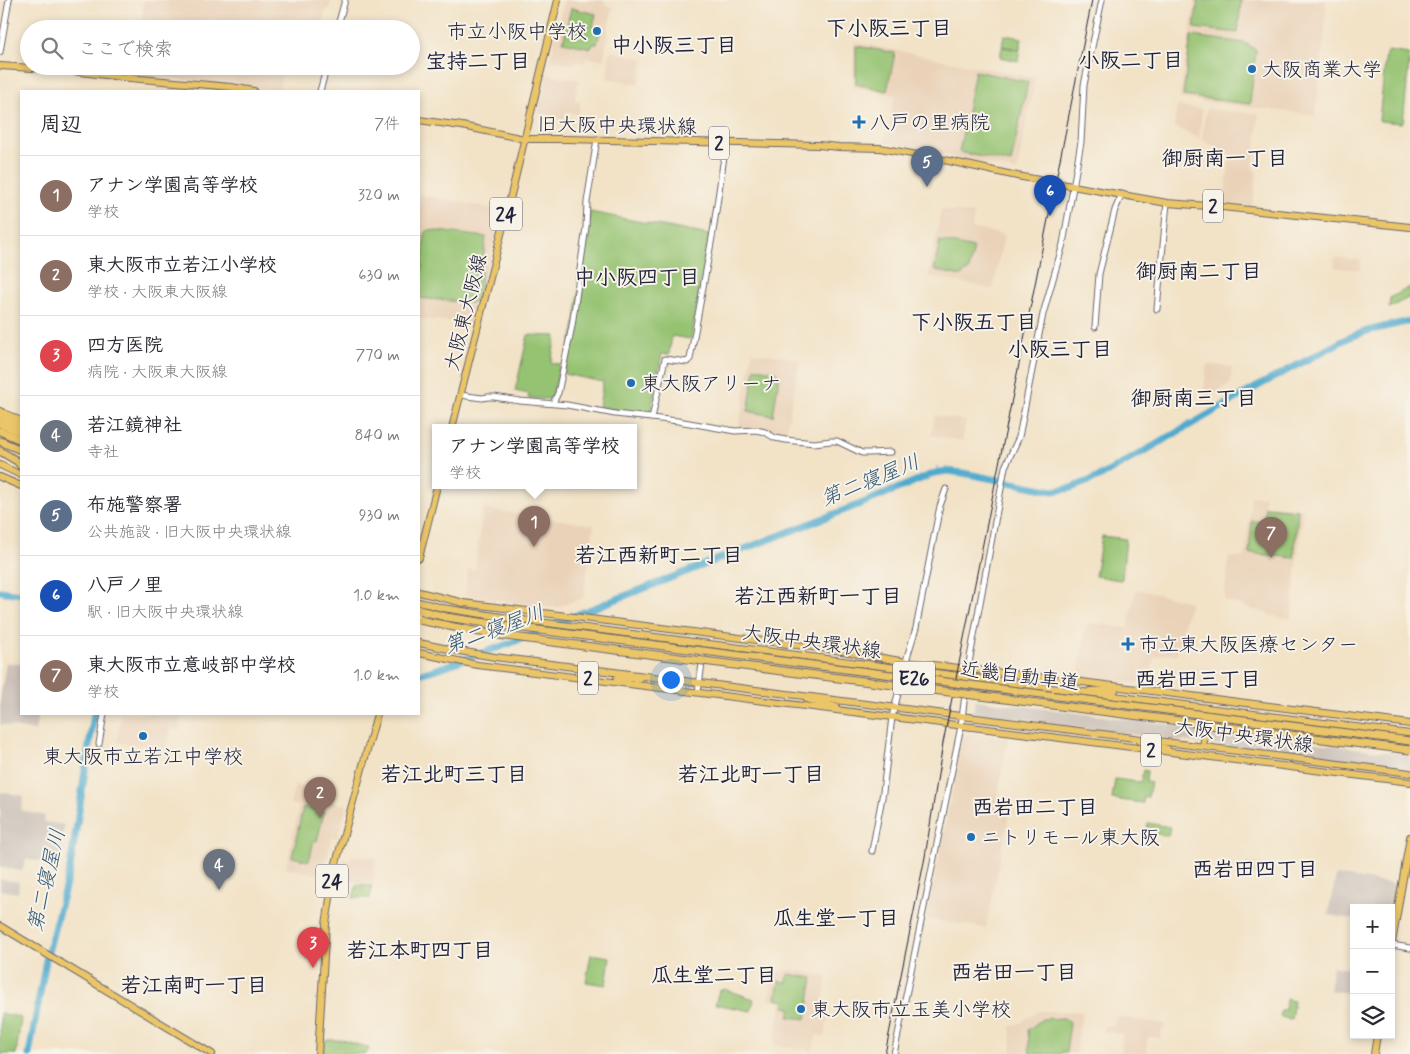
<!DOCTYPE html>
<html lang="ja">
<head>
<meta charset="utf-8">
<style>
  :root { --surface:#fff; --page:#f2f2f3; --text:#2b2b33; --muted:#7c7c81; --line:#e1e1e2; --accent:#1f6fb2 }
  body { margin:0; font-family:Mynerve,"Klee One",sans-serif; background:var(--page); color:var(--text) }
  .controls { position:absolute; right:15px; bottom:15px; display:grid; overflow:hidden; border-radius:0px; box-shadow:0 2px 8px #0003 }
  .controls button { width:45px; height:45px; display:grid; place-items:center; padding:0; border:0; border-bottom:1px solid var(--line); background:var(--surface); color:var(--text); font:25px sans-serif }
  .you { position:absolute; left:670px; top:679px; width:18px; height:18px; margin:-12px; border:4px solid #fff; border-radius:50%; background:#1a73e8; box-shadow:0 0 0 8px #1a73e833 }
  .badge { display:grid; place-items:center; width:32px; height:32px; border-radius:50%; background:var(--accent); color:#fff; font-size:16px; font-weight:700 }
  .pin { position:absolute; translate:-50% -41px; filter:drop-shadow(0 1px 2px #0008) }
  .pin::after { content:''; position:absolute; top:26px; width:18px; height:15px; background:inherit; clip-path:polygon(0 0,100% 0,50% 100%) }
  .popup { position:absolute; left:432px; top:424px; width:205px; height:65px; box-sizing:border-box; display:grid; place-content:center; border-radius:0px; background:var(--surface); filter:drop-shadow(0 1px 4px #0005); font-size:16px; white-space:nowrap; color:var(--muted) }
  .popup b { font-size:19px; color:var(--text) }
  .popup::after { content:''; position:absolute; left:50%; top:100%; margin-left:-10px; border:10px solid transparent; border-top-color:var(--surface) }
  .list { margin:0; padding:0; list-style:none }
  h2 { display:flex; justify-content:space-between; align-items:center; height:65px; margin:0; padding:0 20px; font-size:21px }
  h2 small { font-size:16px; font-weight:400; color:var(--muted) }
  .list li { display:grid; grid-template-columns:32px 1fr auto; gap:15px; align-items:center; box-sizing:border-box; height:80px; padding:0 20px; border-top:1px solid var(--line) }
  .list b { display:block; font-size:19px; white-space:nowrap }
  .list p { margin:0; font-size:16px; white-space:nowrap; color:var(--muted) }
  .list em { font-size:16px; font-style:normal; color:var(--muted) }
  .icon { flex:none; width:28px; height:28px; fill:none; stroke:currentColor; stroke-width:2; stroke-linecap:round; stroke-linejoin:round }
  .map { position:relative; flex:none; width:1410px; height:1054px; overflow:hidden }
  .search { position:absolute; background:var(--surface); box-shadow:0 2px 8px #0003; left:20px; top:20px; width:400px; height:55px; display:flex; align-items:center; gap:12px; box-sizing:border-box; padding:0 18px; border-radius:28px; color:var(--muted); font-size:19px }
  .panel { position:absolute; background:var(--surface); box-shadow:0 2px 8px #0003; left:20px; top:90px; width:400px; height:625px; border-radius:0px }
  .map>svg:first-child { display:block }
  .built { fill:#ead2b8 }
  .industrial { fill:#ccc2b9 }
  .green { fill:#96c372; stroke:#5c7256 }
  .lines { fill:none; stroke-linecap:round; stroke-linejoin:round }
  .stream { stroke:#50aace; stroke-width:1 }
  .river { stroke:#50aace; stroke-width:7 }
  .tertiary-casing { stroke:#6b656c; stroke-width:7 }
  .primary-casing { stroke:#6b656c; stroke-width:8 }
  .motorway-casing { stroke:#6b656c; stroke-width:9 }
  .tertiary { stroke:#fff; stroke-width:5 }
  .primary { stroke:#ebc669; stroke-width:6 }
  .motorway { stroke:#ebc669; stroke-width:7 }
  .rail { stroke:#22223b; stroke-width:1 }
  .motorway-bridge-casing { stroke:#6b656c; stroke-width:9; stroke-linecap:butt }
  .motorway-bridge { stroke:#ebc669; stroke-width:7 }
  .poi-dot { fill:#1f6fb2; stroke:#f7f3e8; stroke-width:2 }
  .labels { text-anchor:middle; stroke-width:4; stroke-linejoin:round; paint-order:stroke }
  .shield { fill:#f7f3e8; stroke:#62616f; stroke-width:1 }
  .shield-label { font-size:19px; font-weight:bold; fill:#22223b }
  .poi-label { font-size:20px; fill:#22223b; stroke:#f7f3e8; text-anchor:start }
  .street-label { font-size:20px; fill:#22223b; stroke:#f7f3e8 }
  .neighbourhood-label { font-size:21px; font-weight:bold; fill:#22223b; stroke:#f7f3e8 }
  .water-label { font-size:21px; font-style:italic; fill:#345876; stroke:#f7f3e8 }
</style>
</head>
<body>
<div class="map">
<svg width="1410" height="1054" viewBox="0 0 1410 1054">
  <rect width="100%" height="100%" fill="#f7f3e8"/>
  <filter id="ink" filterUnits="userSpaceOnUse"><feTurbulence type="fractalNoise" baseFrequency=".02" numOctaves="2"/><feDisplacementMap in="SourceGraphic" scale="10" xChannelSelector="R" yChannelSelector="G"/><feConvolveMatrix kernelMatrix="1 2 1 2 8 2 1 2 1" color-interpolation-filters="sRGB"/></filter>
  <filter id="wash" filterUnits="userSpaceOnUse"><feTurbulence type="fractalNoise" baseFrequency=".0096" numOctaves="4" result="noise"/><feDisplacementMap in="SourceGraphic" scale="20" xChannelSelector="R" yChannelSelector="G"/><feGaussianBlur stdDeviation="1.12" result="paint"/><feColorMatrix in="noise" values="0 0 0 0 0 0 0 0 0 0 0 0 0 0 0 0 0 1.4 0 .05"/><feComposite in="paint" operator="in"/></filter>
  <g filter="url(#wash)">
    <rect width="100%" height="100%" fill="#f2e2c6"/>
    <g class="built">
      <polygon points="144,0 332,0 328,11 325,11 323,29 140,29"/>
      <polygon points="564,0 606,0 605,5 613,7 610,21 604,60 586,58 585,63 574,61 573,64 550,59"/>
      <polygon points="1195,0 1326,0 1324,39 1315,115 1179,99"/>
      <polygon points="854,42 1035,78 1017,171 885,142 895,95 853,87"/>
      <polygon points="610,51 644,59 639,83 637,84 607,78"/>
      <polygon points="134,66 303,66 302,74 281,74 279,91 236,84 229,84 133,74"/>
      <polygon points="547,74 579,80 575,100 581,102 578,114 567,112 564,120 537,113"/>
      <polygon points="1177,106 1200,109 1202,111 1199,138 1174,127"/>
      <polygon points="1206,109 1259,114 1253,168 1257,174 1252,207 1226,204 1224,202 1230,156 1218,148 1202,140"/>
      <polygon points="419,195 502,210 475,322 473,323 419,319"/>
      <polygon points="941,209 974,214 972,228 1004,235 993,289 929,276"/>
      <polygon points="1335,257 1361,260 1360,270 1334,267"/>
      <polygon points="753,352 787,357 798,361 799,364 786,433 782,435 760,428 739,428 739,426 752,353"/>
      <polygon points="1207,364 1232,367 1230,384 1203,400"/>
      <polygon points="935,415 966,421 962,441 931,435"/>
      <polygon points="1251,496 1265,497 1264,505 1303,509 1291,619 1274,616 1224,600 1229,557 1245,558"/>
      <polygon points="483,509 594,525 584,593 585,597 556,608 465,595 468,569 475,570"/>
      <polygon points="1136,589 1190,602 1176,656 1166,654 1154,658 1149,684 1078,675 1087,623 1128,628"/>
      <polygon points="121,714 181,714 179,730 170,729 166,749 117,742"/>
      <polygon points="969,733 1008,738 995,810 1009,814 986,928 929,919 927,916 963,737"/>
      <polygon points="295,785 323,791 321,798 347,805 337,838 332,837 326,862 322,865 319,865 317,874 286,868 299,806 290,804"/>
      <polygon points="352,856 375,858 373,884 338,879 342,859 351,861"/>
      <polygon points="1247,863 1264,864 1263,876 1245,873"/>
      <polygon points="785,969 827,976 820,1016 828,1018 825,1036 816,1035 813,1051 774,1045 782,1003 769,1000 773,970 784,971"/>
      <polygon points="1039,1011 1082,1011 1076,1054 1012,1054 1011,1027 1022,1022"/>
      <polygon points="1116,1017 1165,1024 1165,1029 1162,1029 1161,1038 1148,1037 1146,1054 1121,1052 1123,1034 1103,1031 1105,1026 1112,1025 1115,1023"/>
    </g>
    <g class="industrial">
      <polygon points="6,663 21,664 21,714 38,714 35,731 0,724 0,701"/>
      <polygon points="975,700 1410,755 1410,771 1408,769 1406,770 1258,751 1257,749 1247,748 1246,749 1051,724 1033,720 973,713"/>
      <polygon points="0,792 24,796 21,810 45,816 44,822 64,825 59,865 26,859 22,871 0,867"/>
      <polygon points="1336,875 1399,885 1392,926 1391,908 1354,908 1354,919 1328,915"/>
      <polygon points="0,879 19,882 18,893 0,890"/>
      <polygon points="1333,966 1354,970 1354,994 1329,990"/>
    </g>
    <g class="green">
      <polygon points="1198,0 1241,0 1238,33 1194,28"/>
      <polygon points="571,8 596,14 593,26 601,28 597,44 593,44 591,48 563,42"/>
      <polygon points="1004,35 1022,38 1020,49 1002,46"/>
      <polygon points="1191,36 1245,43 1256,50 1250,104 1183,96"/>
      <polygon points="856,46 895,53 887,91 856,84"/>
      <polygon points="1002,47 1020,50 1018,61 1000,57"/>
      <polygon points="1388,51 1409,54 1410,55 1403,122 1401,123 1380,121 1379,120 1386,53"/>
      <polygon points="975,71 1028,82 1011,163 959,152"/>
      <polygon points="590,212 709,235 691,339 672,336 669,354 662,354 650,415 599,407 603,382 564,374 574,328"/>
      <polygon points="429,230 486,237 478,297 471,303 419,298 425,233"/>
      <polygon points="940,241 974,248 969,270 961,276 934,270"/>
      <polygon points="1410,287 1410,297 1389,308 1390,298"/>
      <polygon points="528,335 556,336 551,363 560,364 552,399 528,398 529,394 515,391"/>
      <polygon points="755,368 776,371 779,377 773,416 748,411"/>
      <polygon points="1265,507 1298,510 1294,558 1249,553 1252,521 1263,522"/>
      <polygon points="1102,536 1126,539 1122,579 1120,580 1095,576"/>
      <polygon points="1143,770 1147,771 1146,781 1151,782 1148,797 1144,797 1143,803 1112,799 1115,779 1138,782 1141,781"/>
      <polygon points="303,807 324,812 317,841 314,840 309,861 292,857"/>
      <polygon points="1148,823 1170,827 1168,836 1146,832"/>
      <polygon points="357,884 372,886 370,898 353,898"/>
      <polygon points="309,940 322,941 321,960 307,959"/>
      <polygon points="591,954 610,957 606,985 586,982"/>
      <polygon points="788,974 813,978 806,1019 789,1017 791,1008 784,1007 785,1001 776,999 779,981 787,982"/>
      <polygon points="724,989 754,999 751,1011 715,1004 719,991"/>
      <polygon points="1286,999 1294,1001 1291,1019 1280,1017 1281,1010 1285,1010"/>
      <polygon points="0,1013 19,1017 21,1019 16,1054 0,1054"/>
      <polygon points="1064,1018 1070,1023 1066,1052 1062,1052 1061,1054 1030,1054 1028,1030 1042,1019"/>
      <polygon points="325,1040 342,1040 369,1048 366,1054 324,1054"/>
    </g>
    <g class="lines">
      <polyline class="stream" points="937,466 938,473"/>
      <g class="river">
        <polyline points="0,591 21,594"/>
        <polyline points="419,674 437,669 511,643 586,611 868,501 935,473 947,471 963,473 1053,491 1071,488 1099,477 1260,385 1348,338 1367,331 1410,321"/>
        <polyline points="29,1054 46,960 70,868 94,714"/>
      </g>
    </g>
  </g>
  <g filter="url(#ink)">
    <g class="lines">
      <g class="tertiary-casing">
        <g id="tertiary">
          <polyline points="337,29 345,0"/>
          <polyline points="0,52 9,0"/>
          <polyline points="320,91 327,66"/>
          <polyline points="1157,309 1167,203"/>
          <polyline points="1095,327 1099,274 1115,210 1122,194"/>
          <polyline points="460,395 482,398 488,397 494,397 520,401 567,405 615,414 678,421 735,431 756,430 765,432 775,438 786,440 814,443 831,441 837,441 862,453 869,453 891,452"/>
          <polyline points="553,403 558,393 572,326 586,227 587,202 597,139"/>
          <polyline points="652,418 665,359 687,362 690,359 713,232 726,143"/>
          <polyline points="905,664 916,628 940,506 946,489"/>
          <polyline points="698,692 704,649"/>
          <polyline points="99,744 104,714"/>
          <polyline points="872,851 883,792 892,717 903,675"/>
          <polyline points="1392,945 1410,948"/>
          <polyline points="894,1054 961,726 969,663 1005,467 1019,437 1043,314 1063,244 1081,142 1084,85 1102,0"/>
        </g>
      </g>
      <g class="primary-casing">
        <g id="primary">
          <polyline points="0,66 64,70 130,78 231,87 254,91"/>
          <polyline points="419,120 462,126 525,139 566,139 818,145 839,147 880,148 949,161 1017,176 1167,203 1222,207 1410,227"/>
          <polyline points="0,411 21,421"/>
          <polyline points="0,424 21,433"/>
          <polyline points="452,428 512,191 558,0"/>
          <polyline points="0,465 21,475"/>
          <polyline points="0,477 21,486"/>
          <polyline points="419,558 437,486"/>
          <polyline points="419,592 464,603 836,650 906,662 1074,681 1410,724"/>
          <polyline points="419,602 443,608 508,618 1410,734"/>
          <polyline points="419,643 453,650 495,657 1410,773"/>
          <polyline points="419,653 478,665 1410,782"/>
          <polyline points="617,678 640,678"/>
          <polyline points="1090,691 1115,690"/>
          <polyline points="807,699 836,707"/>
          <polyline points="1140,741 1167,749"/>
          <polyline points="1203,746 1209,711"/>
          <polyline points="0,926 212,1054"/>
          <polyline points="1391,949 1410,837"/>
          <polyline points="318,1054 326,924 335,867 377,714"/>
          <polyline points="1374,1054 1377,1035"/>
        </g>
      </g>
      <g class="motorway-casing">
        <g id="motorway">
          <polyline points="0,417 21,427"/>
          <polyline points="0,431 21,440"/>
          <polyline points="0,441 21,450"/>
          <polyline points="0,451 17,461 21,466"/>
        </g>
      </g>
      <use href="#tertiary" class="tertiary"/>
      <use href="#primary" class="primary"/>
      <use href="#motorway" class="motorway"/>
      <polyline class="rail" points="885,1054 925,857 943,743 1092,0"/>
      <g class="motorway-bridge-casing">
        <g id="motorway-bridge">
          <polyline points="419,610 446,617 507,626 1410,741"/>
          <polyline points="419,620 474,631 505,636 1410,750"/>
        </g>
      </g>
      <use href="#motorway-bridge" class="motorway-bridge"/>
    </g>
  </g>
  <g class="poi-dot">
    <circle cx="597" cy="31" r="5"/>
    <circle cx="1252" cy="69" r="5"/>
    <path d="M856.5 114.5h5v5h5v5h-5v5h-5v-5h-5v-5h5z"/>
    <circle cx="631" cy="383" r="5"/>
    <path d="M1125.5 636.5h5v5h5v5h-5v5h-5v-5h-5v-5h5z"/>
    <circle cx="143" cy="736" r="5"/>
    <circle cx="971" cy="837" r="5"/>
    <circle cx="801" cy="1009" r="5"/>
  </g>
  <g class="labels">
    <g class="shield">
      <rect x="709" y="126.5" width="20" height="33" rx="4"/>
      <rect x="1203" y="189.5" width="20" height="33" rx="4"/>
      <rect x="490" y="197.5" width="32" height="33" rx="4"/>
      <rect x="578" y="661.5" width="20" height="33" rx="4"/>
      <rect x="893" y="661.5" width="42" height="33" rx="4"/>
      <rect x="1141" y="733.5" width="20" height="33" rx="4"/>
      <rect x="316" y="864.5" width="32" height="33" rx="4"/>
    </g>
    <g class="shield-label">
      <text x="719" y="150">2</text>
      <text x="1213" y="213">2</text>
      <text x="506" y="221">24</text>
      <text x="588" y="685">2</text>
      <text x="914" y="685">E26</text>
      <text x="1151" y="757">2</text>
      <text x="332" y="888">24</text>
    </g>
    <g class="poi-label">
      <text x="587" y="38" text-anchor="end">市立小阪中学校</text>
      <text x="1262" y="76">大阪商業大学</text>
      <text x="870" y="129">八戸の里病院</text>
      <text x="641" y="390">東大阪アリーナ</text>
      <text x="1139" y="651">市立東大阪医療センター</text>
      <text x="143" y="763" text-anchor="middle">東大阪市立若江中学校</text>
      <text x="981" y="844">ニトリモール東大阪</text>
      <text x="811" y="1016">東大阪市立玉美小学校</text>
    </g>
    <g class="street-label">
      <text transform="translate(617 125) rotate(1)" y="7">旧大阪中央環状線</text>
      <text transform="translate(465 312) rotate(-76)" y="7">大阪東大阪線</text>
      <text transform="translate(812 641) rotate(8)" y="7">大阪中央環状線</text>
      <text transform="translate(1020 675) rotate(7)" y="7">近畿自動車道</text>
      <text transform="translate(1244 735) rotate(8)" y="7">大阪中央環状線</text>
    </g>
    <g class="neighbourhood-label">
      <text x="889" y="35">下小阪三丁目</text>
      <text x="674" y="52">中小阪三丁目</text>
      <text x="1131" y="67">小阪二丁目</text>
      <text x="478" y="68">宝持二丁目</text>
      <text x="1225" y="165">御厨南一丁目</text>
      <text x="1199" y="278">御厨南二丁目</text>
      <text x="637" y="284">中小阪四丁目</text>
      <text x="974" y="329">下小阪五丁目</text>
      <text x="1060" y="356">小阪三丁目</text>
      <text x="1194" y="405">御厨南三丁目</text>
      <text x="659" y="562">若江西新町二丁目</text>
      <text x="818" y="603">若江西新町一丁目</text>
      <text x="1198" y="686">西岩田三丁目</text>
      <text x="454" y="781">若江北町三丁目</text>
      <text x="751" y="781">若江北町一丁目</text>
      <text x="1035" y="814">西岩田二丁目</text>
      <text x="1255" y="876">西岩田四丁目</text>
      <text x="836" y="925">瓜生堂一丁目</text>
      <text x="420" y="957">若江本町四丁目</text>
      <text x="1014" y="979">西岩田一丁目</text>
      <text x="714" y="982">瓜生堂二丁目</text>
      <text x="194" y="992">若江南町一丁目</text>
    </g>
    <g class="water-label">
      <text transform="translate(870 480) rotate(-22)" y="7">第二寝屋川</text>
      <text transform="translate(494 629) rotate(-20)" y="7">第二寝屋川</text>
      <text transform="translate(46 880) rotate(-77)" y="7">第二寝屋川</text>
    </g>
  </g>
</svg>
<div class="controls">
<button>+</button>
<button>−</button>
<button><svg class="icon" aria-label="layers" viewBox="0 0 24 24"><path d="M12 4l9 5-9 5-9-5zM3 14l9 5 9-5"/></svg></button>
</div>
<div class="you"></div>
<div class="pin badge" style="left:534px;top:547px;background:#8d6e63">1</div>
<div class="popup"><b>アナン学園高等学校</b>学校</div>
<div class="pin badge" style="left:320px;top:818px;background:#8d6e63">2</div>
<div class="pin badge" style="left:313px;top:968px;background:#e0444e">3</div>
<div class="pin badge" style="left:219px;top:890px;background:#6b7280">4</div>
<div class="pin badge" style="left:927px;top:187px;background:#5c6f8a">5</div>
<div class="pin badge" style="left:1050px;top:216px;background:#1a4fb4">6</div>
<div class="pin badge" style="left:1271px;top:558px;background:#8d6e63">7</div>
<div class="search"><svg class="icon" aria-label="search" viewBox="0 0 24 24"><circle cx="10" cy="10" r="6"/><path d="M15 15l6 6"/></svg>ここで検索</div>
<section class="panel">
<h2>周辺<small>7件</small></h2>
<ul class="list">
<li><span class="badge" style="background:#8d6e63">1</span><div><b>アナン学園高等学校</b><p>学校</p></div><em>320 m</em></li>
<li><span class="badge" style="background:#8d6e63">2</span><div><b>東大阪市立若江小学校</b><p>学校 · 大阪東大阪線</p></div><em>630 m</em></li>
<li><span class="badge" style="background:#e0444e">3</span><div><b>四方医院</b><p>病院 · 大阪東大阪線</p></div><em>770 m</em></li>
<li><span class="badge" style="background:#6b7280">4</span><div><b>若江鏡神社</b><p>寺社</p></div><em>840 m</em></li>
<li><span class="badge" style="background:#5c6f8a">5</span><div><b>布施警察署</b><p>公共施設 · 旧大阪中央環状線</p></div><em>930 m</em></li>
<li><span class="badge" style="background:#1a4fb4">6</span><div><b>八戸ノ里</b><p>駅 · 旧大阪中央環状線</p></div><em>1.0 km</em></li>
<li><span class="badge" style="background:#8d6e63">7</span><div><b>東大阪市立意岐部中学校</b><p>学校</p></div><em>1.0 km</em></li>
</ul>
</section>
</div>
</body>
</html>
